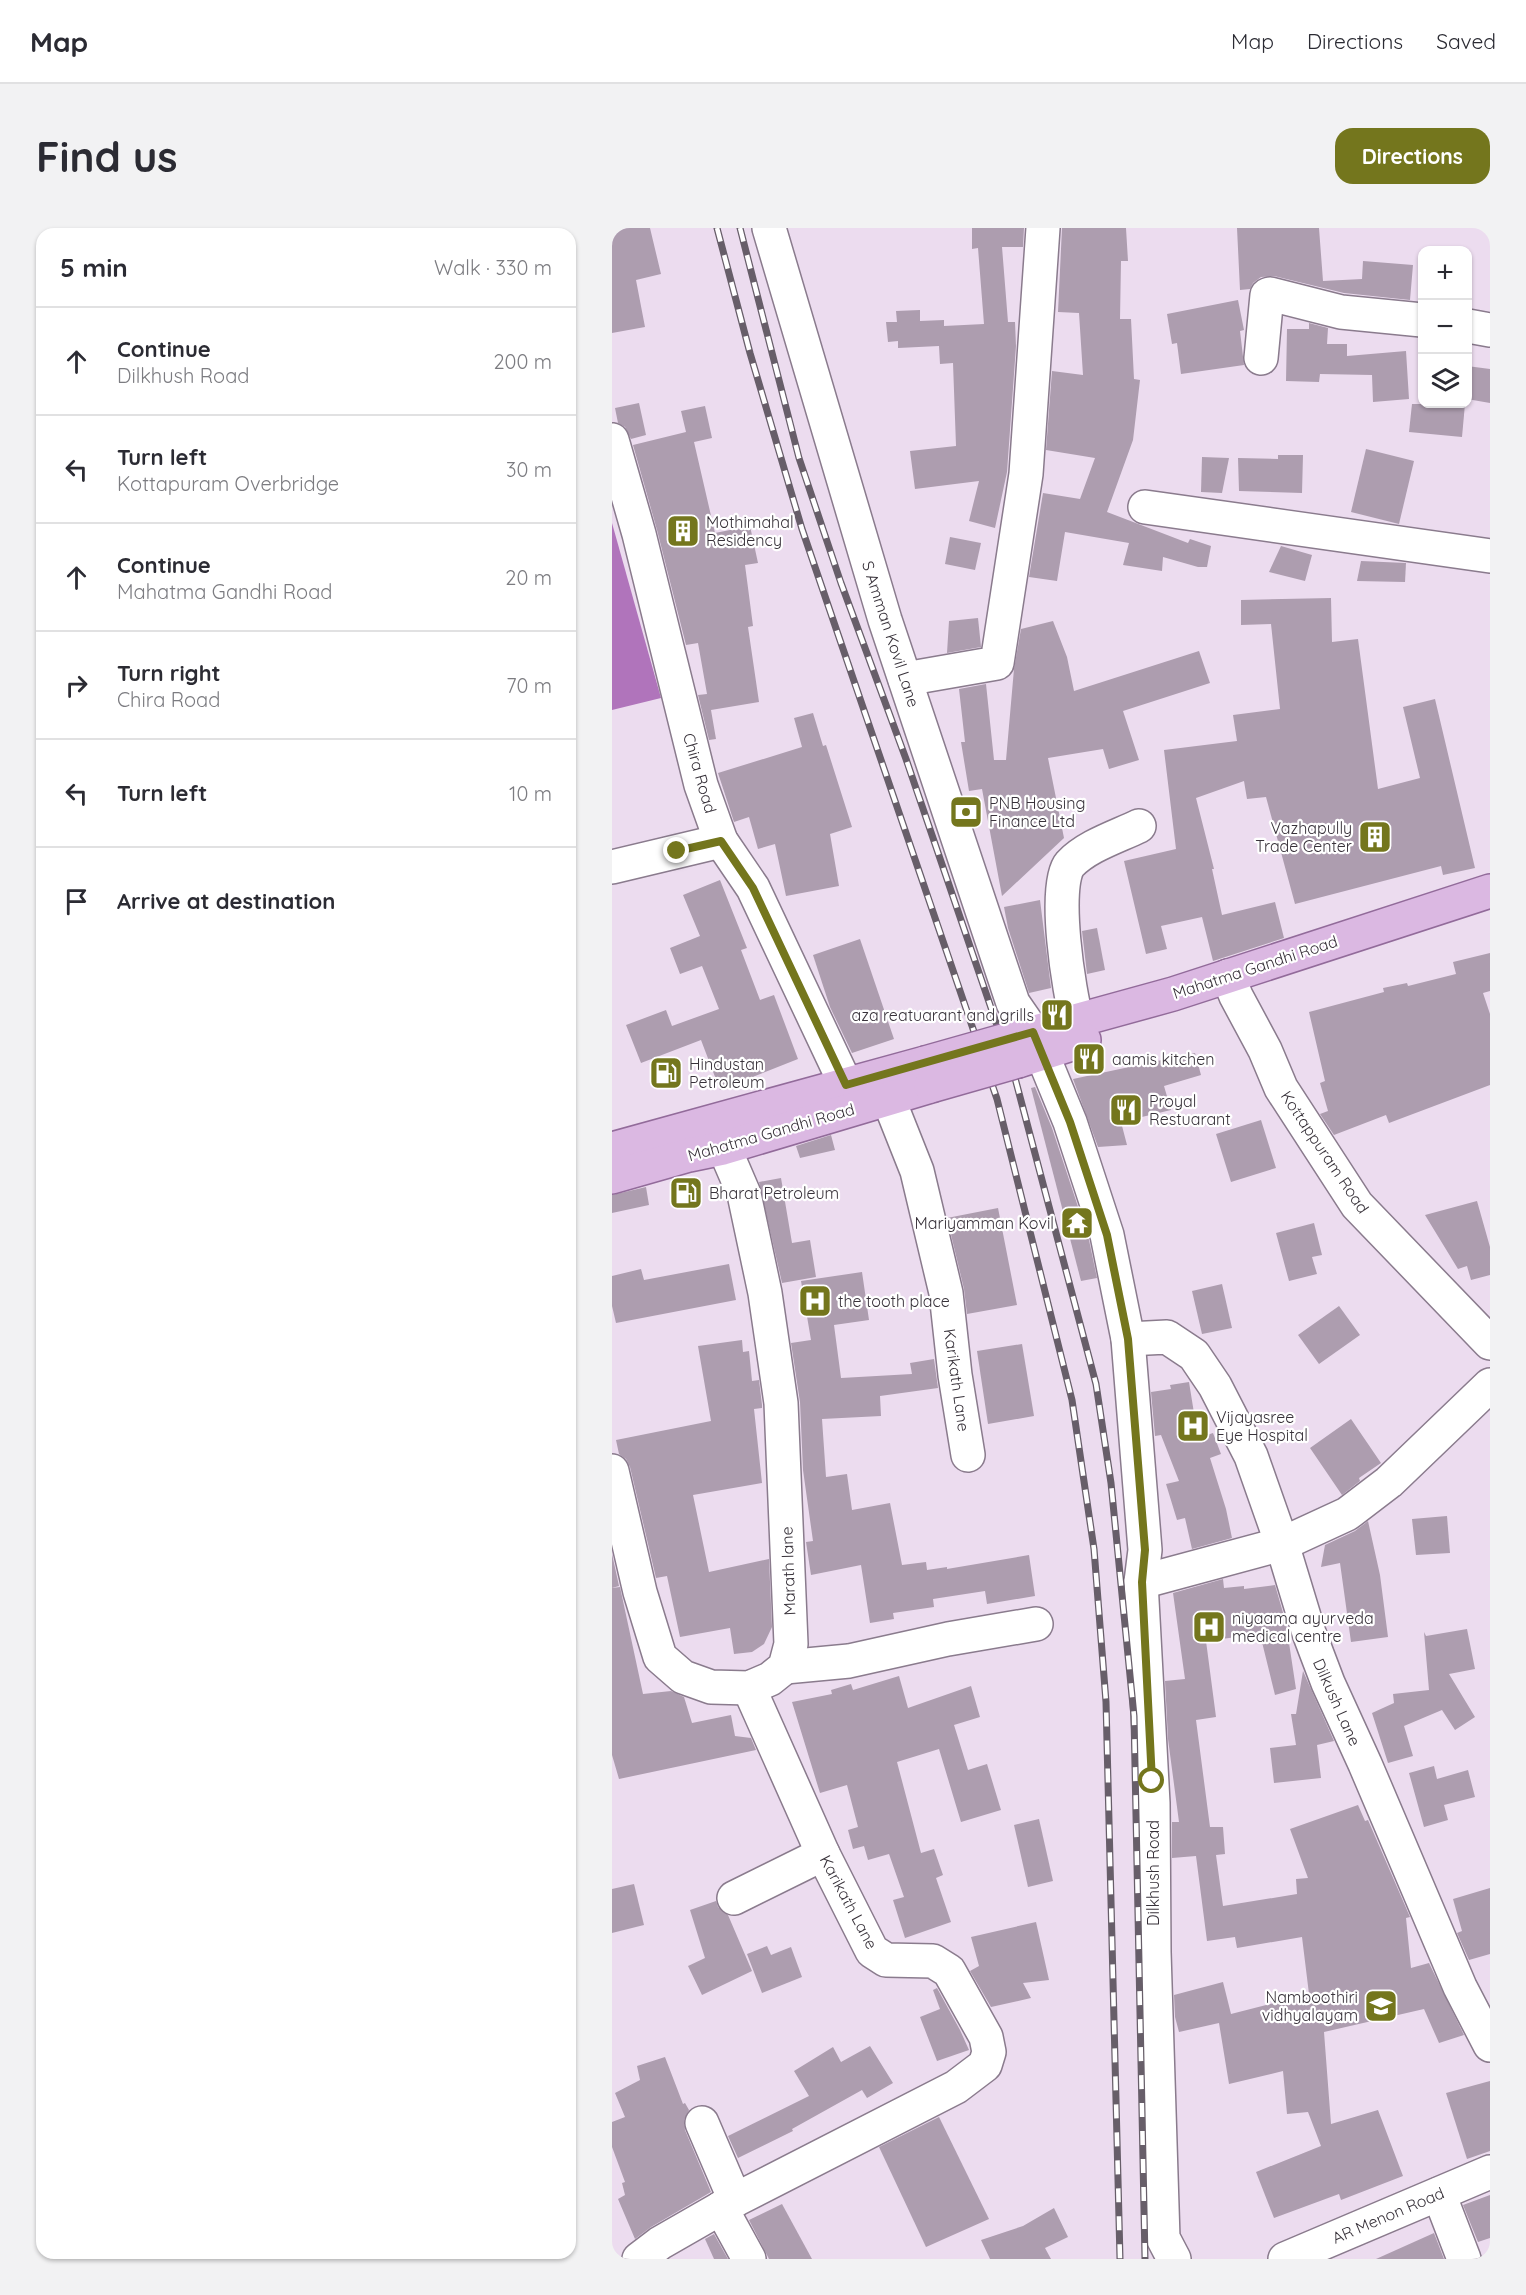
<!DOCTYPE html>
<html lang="en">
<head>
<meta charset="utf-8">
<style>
  :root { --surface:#fff; --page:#f2f2f3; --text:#2b2b33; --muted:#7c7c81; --line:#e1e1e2; --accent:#74761d }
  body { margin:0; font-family:Quicksand,sans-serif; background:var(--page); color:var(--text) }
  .controls { position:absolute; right:18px; top:18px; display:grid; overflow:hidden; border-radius:12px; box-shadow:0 2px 4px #0004 }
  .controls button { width:54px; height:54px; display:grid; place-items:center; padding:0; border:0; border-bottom:2px solid var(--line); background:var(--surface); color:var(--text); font:30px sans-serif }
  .stop { position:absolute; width:18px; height:18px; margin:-14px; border:4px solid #74761d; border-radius:50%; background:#fff }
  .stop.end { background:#74761d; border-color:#fff; box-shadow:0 2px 6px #0008 }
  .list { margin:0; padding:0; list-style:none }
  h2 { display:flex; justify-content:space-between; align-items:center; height:78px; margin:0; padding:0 24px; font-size:26px }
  h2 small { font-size:20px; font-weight:400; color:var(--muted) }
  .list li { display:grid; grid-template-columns:39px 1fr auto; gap:18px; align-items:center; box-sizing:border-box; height:108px; padding:0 24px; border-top:2px solid var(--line) }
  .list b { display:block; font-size:22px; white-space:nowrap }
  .list p { margin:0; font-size:20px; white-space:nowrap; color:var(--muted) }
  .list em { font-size:20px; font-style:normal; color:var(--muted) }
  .icon { flex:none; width:33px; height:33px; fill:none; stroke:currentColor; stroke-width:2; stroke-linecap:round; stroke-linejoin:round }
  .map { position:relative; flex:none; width:878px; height:2031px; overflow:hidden; border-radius:18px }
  header { display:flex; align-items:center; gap:36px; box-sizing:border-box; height:84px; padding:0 30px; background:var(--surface); border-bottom:2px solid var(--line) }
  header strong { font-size:28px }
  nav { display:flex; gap:33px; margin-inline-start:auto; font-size:21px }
  .intro { display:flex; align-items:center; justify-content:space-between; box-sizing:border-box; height:144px; padding:0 36px }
  h1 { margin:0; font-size:42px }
  .button { padding:15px 27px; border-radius:18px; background:var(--accent); color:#fff; font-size:21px; font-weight:700 }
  main { display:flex; gap:36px; padding:0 36px }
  aside { flex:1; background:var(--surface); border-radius:18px; box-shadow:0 2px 4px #0004 }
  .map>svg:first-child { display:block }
  .water { fill:#b074bb }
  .building { fill:#ad9daf }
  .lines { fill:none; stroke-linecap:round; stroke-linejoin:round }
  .minor-casing { stroke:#8a7b8d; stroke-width:36 }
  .major-casing { stroke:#926b9a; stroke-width:36 }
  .minor { stroke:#fff; stroke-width:33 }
  .major { stroke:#dbb8e2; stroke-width:33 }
  .rail-casing { stroke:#675e69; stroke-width:7 }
  .rail { stroke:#fff; stroke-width:4.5; stroke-dasharray:14; stroke-linecap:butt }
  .major-bridge-casing { stroke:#926b9a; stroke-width:36; stroke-linecap:butt }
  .major-bridge { stroke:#dbb8e2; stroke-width:33 }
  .route { stroke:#74761d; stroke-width:8 }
  .labels { text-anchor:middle; stroke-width:4.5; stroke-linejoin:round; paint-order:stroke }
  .poi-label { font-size:16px; fill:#38323a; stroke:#fff; text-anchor:start }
  .street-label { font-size:16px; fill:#38323a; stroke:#fff }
</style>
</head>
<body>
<header>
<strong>Map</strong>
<nav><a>Map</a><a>Directions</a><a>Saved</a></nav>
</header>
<div class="intro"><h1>Find us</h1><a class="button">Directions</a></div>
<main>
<aside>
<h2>5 min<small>Walk · 330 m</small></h2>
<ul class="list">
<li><svg class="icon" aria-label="ahead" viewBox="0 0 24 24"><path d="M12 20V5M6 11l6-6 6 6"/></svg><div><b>Continue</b><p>Dilkhush Road</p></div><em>200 m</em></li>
<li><svg class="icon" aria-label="left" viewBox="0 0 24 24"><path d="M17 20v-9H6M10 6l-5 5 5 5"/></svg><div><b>Turn left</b><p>Kottapuram Overbridge</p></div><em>30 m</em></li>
<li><svg class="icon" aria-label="ahead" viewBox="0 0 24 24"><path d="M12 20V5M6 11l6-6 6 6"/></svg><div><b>Continue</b><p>Mahatma Gandhi Road</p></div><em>20 m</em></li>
<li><svg class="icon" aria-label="right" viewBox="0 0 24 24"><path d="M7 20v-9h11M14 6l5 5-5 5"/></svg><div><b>Turn right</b><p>Chira Road</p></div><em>70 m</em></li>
<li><svg class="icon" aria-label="left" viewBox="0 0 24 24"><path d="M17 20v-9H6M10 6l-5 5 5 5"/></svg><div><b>Turn left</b></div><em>10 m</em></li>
<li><svg class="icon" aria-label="arrive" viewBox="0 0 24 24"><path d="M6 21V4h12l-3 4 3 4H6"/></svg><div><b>Arrive at destination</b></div></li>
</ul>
</aside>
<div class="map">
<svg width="878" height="2031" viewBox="0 0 878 2031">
  <rect width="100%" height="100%" fill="#ecdcef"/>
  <polygon class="water" points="0,295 49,470 0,482"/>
  <g class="building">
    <polygon points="0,0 38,0 49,46 24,52 33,99 0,105"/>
    <polygon points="360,0 412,0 411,19 390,19 396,94 403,94 404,118 395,244 383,300 357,293 367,253 303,261 298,223 344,218 341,135 328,136 327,118 286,120 286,113 276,114 274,94 285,94 284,83 308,82 308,93 332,92 332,98 372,96 366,20 360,21"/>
    <polygon points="450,0 514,0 516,33 509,33 508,91 519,91 522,151 528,152 521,212 495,284 576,315 578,311 599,318 595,339 586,339 551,329 550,343 511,337 517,315 453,304 445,353 417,349 431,265 468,271 483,230 434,222 440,143 471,147 467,85 446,84"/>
    <polygon points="625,0 707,0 711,53 750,51 751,33 801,37 798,72 732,65 662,48 649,49 641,55 638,61 628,62"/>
    <polygon points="626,72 632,102 628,103 632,137 569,146 565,115 560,116 555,86"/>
    <polygon points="697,95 716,100 715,116 735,116 735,128 794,123 797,171 761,174 760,147 708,146 707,154 674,153 675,101 697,101"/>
    <polygon points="855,138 878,141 878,175 855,171"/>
    <polygon points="27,175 34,207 19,211 13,199 6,195 3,180"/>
    <polygon points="800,176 853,176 850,209 797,204"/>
    <polygon points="93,178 100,210 82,214 103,305 138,298 146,335 133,337 141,398 136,399 147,474 99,482 104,511 97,512 86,467 95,466 86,415 74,417 45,302 21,217 74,204 69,183"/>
    <polygon points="754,221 802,233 787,296 739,284"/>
    <polygon points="666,227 691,227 690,265 627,263 626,230 666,231"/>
    <polygon points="590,229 617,230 610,265 589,264"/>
    <polygon points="338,309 369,315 363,342 333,336"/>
    <polygon points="669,318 700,327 693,353 657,344"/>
    <polygon points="749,333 794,335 793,354 745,353"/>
    <polygon points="719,370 720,414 746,411 766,561 808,550 791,479 823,471 863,640 831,647 829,638 683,676 654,569 635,571 632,553 584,570 602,641 600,641 610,687 663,674 672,710 601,733 590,689 549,698 555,721 534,726 512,633 564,621 552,522 625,513 621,487 668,481 659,396 629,397 629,372"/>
    <polygon points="366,390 369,419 335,425 337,393"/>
    <polygon points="441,393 455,429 462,463 587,423 598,455 511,483 527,532 497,541 491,521 436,530 452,610 390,668 370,561 357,563 349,514 353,514 347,461 374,456 382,532 394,532 402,441 409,401"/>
    <polygon points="201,485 211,518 214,517 240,599 218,606 227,658 174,668 163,616 146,621 137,589 122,594 106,545 190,519 182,490"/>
    <polygon points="108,652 135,720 129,722 148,772 162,767 186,831 108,862 89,812 29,835 14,797 54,782 60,798 107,781 90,738 68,746 58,720 88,708 71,667"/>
    <polygon points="428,672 439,760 417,765 396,700 392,679"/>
    <polygon points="485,700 493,742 475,746 470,703"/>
    <polygon points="248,711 282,811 240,825 218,779 201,727"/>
    <polygon points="878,725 878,763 871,765 878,786 878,857 777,895 774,887 722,907 708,886 716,883 708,855 713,853 697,784 772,764 771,760 795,755 796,758 844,746 841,734"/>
    <polygon points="583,825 589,847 552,858 559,882 509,894 515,917 486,919 461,851"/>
    <polygon points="423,859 440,900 477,1012 485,1050 469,1053 419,860"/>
    <polygon points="649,892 664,940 619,954 604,906"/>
    <polygon points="219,907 223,922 188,930 184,918"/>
    <polygon points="169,950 180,1015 198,1012 204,1049 170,1055 147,954"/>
    <polygon points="34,959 37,977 0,985 0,967"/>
    <polygon points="865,973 878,1019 878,1047 859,1052 855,1038 846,1041 813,987"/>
    <polygon points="386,980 405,1077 355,1086 352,1061 335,990"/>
    <polygon points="702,995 710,1027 700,1029 705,1046 677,1053 664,1005"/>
    <polygon points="117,1036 124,1072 4,1095 0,1078 0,1048 29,1041 32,1052"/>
    <polygon points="250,1044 257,1092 222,1097 229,1150 300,1146 298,1135 322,1131 326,1160 268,1168 269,1188 210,1191 214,1249 235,1246 240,1282 278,1275 290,1337 314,1334 315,1342 335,1339 335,1341 417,1327 423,1368 375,1376 373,1363 321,1371 322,1379 281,1385 282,1391 258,1395 249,1337 199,1347 194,1314 201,1313 191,1242 188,1174 179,1115 199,1112 189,1053"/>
    <polygon points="610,1056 620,1100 590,1106 580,1063"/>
    <polygon points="727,1078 748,1107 707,1136 686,1107"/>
    <polygon points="130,1112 131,1124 137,1123 140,1153 147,1152 150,1177 150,1180 142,1181 150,1255 81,1267 97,1344 157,1331 160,1399 152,1416 140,1424 122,1426 118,1400 68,1409 55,1348 44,1350 18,1239 14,1231 7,1226 4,1212 99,1193 86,1118"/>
    <polygon points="410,1116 422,1188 376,1196 365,1123"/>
    <polygon points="577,1154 586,1210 601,1205 609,1226 598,1230 614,1281 620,1310 580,1321 573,1290 565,1292 554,1256 567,1253 549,1207 543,1208 539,1164 559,1161 558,1157"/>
    <polygon points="739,1191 769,1235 747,1250 748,1253 730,1267 698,1220"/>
    <polygon points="835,1288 838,1325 804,1327 800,1291"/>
    <polygon points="756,1293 768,1347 776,1409 739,1414 728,1335 709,1339 713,1317 743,1303"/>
    <polygon points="0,1326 7,1358 0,1360"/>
    <polygon points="611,1351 612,1360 632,1358 632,1361 663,1357 674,1395 684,1461 663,1467 648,1406 594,1413 604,1489 584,1492 598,1599 611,1599 613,1626 604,1627 611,1678 685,1666 684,1651 696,1650 678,1601 746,1577 753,1593 756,1592 798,1689 794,1690 799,1740 817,1735 852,1807 827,1815 812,1781 712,1804 719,1896 766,1882 791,1948 729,1972 727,1966 662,1990 644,1944 709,1918 696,1884 675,1886 671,1843 617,1856 607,1795 567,1804 563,1789 562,1767 611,1754 619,1786 697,1766 690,1709 625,1720 623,1709 595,1713 584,1628 560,1630 560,1594 567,1594 556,1511 553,1453 573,1451 561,1365"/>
    <polygon points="8,1359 31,1466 59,1463 72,1469 80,1495 119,1487 123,1508 139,1510 144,1522 7,1551 0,1527 0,1360"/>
    <polygon points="855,1401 863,1441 837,1446 863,1489 843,1502 830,1482 792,1498 801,1528 776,1535 760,1485 782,1475 781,1466 817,1462 812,1404 814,1408"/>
    <polygon points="691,1443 722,1513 705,1517 709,1550 662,1555 658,1520 684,1517 679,1486 684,1486"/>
    <polygon points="287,1448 296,1480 359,1458 368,1489 342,1497 356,1542 375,1536 389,1582 349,1594 327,1521 285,1534 309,1625 322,1621 331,1647 324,1650 339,1694 293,1710 281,1672 292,1669 277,1626 256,1632 252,1618 241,1621 236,1602 246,1599 235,1557 208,1565 180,1474 220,1466 219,1462 239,1456 241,1462"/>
    <polygon points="822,1538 825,1551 856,1542 863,1569 832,1577 836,1592 812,1599 797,1545"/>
    <polygon points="427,1591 441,1653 416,1659 402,1597"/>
    <polygon points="22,1656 32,1697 0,1705 0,1661"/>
    <polygon points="878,1660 878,1726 857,1732 845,1705 850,1703 841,1671"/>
    <polygon points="104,1673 106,1679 116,1687 140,1743 90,1767 76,1738 93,1730 78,1682"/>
    <polygon points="424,1694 437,1752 411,1755 419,1770 379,1779 358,1743 367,1738 359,1709"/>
    <polygon points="155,1718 159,1727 179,1719 190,1749 150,1765 135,1726"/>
    <polygon points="325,1760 348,1802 357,1822 325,1833 308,1789 328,1781 321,1762"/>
    <polygon points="258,1818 281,1855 255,1870 250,1862 180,1901 181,1903 126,1930 116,1908 197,1868 182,1843 221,1819 229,1834"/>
    <polygon points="53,1829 71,1876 73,1875 77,1882 72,1892 73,1902 99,1964 39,1999 23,2011 6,1971 13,1967 10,1955 13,1954 0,1919 0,1894 13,1889 3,1865 28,1852 25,1838"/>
    <polygon points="878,1853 878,1923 855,1931 834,1865"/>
    <polygon points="327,1889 377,1991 314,2019 267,1919"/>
    <polygon points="878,1967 878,2010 866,2014 851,1977"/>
    <polygon points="170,1976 200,2031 157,2031 137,1992"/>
    <polygon points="442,1980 456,2009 433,2020 439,2031 378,2031 369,2012 411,1998"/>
    <polygon points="822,2005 832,2031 764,2031"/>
    <polygon points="102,2006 116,2031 102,2031 93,2011"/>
  </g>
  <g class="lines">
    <g class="minor-casing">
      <g id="minor">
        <polyline points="157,0 273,392 401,775 421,804 458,894 495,1007 516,1111 533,1322 529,1354 541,1575 542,1724 551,2010 562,2031"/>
        <polyline points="856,98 878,102"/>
        <polyline points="649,130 655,67 658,66 729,84 810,92"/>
        <polyline points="0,212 27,306 89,557 109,613 141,660 234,857"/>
        <polyline points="533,279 878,328"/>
        <polyline points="293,451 385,435 414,246 431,0"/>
        <polyline points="0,639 109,613"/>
        <polyline points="616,748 624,768 653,822 669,860 745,977 878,1115"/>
        <path d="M465,792C457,766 440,656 458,636C475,618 504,609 527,598"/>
        <polyline points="276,870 305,943 334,1065 343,1147 356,1227"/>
        <polyline points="516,1111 555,1109 582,1127 603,1158 639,1228 670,1316 697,1405 716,1455 753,1536 848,1759 878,1817"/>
        <polyline points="0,1243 28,1364 48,1429 71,1449 99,1459 137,1460 158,1451 173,1439 179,1416 169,1175 153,1065 132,966 101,894"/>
        <polyline points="529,1354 670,1316 735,1286 777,1254 878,1157"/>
        <polyline points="173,1439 237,1433 336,1411 424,1396"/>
        <polyline points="122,1670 211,1626"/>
        <polyline points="90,1895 123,1972"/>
        <polyline points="827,1966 852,2031"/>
        <polyline points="109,1980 137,2031"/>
        <polyline points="27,2031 48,2015 123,1972 344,1859 373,1837 377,1824 374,1809 337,1743 321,1733 274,1732 260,1723 211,1626 137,1460"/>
        <polyline points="673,2031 878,1944"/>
      </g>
    </g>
    <g class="major-casing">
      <g id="major">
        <polyline points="405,809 561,766 878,663"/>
        <polyline points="406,833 472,812"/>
        <polyline points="0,921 313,835"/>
        <polyline points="0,949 77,927 111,920 319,858"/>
      </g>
    </g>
    <use href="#minor" class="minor"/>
    <use href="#major" class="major"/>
    <g class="rail-casing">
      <g id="rail">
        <polyline points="105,0 138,125 190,301 385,871 460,1172 482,1321 494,1474 508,2031"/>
        <polyline points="128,0 187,230 229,355 294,531 403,850 484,1156 499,1255 522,1488 533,2031"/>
      </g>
    </g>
    <use href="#rail" class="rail"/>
    <g class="major-bridge-casing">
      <g id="major-bridge">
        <polyline points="313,835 405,809"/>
        <polyline points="319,858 406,833"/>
      </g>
    </g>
    <use href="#major-bridge" class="major-bridge"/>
  </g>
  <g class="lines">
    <polyline class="route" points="65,623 109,613 141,660 234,857 421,804 458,894 495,1007 516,1111 533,1322 530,1354 540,1553"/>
  </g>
  <defs>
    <g id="building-square" transform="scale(1.725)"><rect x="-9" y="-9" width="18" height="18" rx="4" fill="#74761d" stroke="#fff"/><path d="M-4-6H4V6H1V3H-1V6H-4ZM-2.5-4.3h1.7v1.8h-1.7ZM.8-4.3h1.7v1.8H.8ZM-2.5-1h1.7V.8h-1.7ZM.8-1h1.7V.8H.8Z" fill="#fff"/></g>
    <g id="bank-square" transform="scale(1.725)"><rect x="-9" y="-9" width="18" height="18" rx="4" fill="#74761d" stroke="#fff"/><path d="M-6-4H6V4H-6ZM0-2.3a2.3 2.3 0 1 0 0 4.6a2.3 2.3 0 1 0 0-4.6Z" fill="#fff"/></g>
    <g id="restaurant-square" transform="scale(1.725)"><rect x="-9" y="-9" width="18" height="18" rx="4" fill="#74761d" stroke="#fff"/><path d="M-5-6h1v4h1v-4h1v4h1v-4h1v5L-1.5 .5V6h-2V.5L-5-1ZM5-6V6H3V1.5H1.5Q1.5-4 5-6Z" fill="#fff"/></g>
    <g id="fuel-square" transform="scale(1.725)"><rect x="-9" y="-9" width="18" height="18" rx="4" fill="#74761d" stroke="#fff"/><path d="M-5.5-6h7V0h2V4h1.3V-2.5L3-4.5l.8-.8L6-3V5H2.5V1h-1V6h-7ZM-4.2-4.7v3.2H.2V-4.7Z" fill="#fff"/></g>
    <g id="temple-square" transform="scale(1.725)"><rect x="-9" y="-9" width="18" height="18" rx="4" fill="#74761d" stroke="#fff"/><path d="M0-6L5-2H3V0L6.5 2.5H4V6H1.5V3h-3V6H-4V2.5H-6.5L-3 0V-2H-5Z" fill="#fff"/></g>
    <g id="hospital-square" transform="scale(1.725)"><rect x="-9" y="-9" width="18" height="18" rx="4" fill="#74761d" stroke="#fff"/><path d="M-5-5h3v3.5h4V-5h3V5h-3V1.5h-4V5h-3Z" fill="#fff"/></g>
    <g id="school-square" transform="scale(1.725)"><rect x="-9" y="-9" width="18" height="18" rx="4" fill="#74761d" stroke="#fff"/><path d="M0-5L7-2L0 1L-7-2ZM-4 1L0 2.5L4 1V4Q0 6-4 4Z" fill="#fff"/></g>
  </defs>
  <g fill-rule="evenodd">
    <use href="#building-square" x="71" y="303"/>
    <use href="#bank-square" x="354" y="584"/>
    <use href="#building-square" x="763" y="609"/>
    <use href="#restaurant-square" x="445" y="787"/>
    <use href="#restaurant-square" x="477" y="831"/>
    <use href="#fuel-square" x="54" y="845"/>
    <use href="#restaurant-square" x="514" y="882"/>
    <use href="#fuel-square" x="74" y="965"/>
    <use href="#temple-square" x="465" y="995"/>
    <use href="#hospital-square" x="203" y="1073"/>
    <use href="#hospital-square" x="581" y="1198"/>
    <use href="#hospital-square" x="597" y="1399"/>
    <use href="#school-square" x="769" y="1778"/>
  </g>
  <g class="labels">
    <g class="poi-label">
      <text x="94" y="300">Mothimahal<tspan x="94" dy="18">Residency</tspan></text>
      <text x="377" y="581">PNB Housing<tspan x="377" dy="18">Finance Ltd</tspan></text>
      <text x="740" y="606" text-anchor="end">Vazhapully<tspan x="740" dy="18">Trade Center</tspan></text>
      <text x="422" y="793" text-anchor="end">aza reatuarant and grills</text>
      <text x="500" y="837">aamis kitchen</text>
      <text x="77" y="842">Hindustan<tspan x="77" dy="18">Petroleum</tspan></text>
      <text x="537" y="879">Proyal<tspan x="537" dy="18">Restuarant</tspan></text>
      <text x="97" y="971">Bharat Petroleum</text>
      <text x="442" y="1001" text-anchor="end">Mariyamman Kovil</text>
      <text x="226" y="1079">the tooth place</text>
      <text x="604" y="1195">Vijayasree<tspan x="604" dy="18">Eye Hospital</tspan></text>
      <text x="620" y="1396">niyaama ayurveda<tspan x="620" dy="18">medical centre</tspan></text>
      <text x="746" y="1775" text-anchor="end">Namboothiri<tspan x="746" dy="18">vidhyalayam</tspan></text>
    </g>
    <g class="street-label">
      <text transform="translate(279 406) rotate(72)" y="6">S Amman Kovil Lane</text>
      <text transform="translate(88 545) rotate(74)" y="6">Chira Road</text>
      <text transform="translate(643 739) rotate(-18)" y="6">Mahatma Gandhi Road</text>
      <text transform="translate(159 904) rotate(-16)" y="6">Mahatma Gandhi Road</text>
      <text transform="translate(713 924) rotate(56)" y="6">Kottappuram Road</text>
      <text transform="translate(345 1152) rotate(82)" y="6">Karikath Lane</text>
      <text transform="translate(176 1343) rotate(-92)" y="6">Marath lane</text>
      <text transform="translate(725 1474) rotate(66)" y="6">Dilkush Lane</text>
      <text transform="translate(541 1645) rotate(-90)" y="6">Dilkhush Road</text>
      <text transform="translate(237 1674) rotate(62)" y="6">Karikath Lane</text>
      <text transform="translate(776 1987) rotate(-23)" y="6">AR Menon Road</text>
    </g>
  </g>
</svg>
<div class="controls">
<button>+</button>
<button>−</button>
<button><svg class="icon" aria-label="layers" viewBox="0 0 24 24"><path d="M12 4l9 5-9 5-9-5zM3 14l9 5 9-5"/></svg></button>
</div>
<div class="stop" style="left:540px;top:1553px"></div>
<div class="stop end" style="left:65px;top:623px"></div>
</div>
</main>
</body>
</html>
